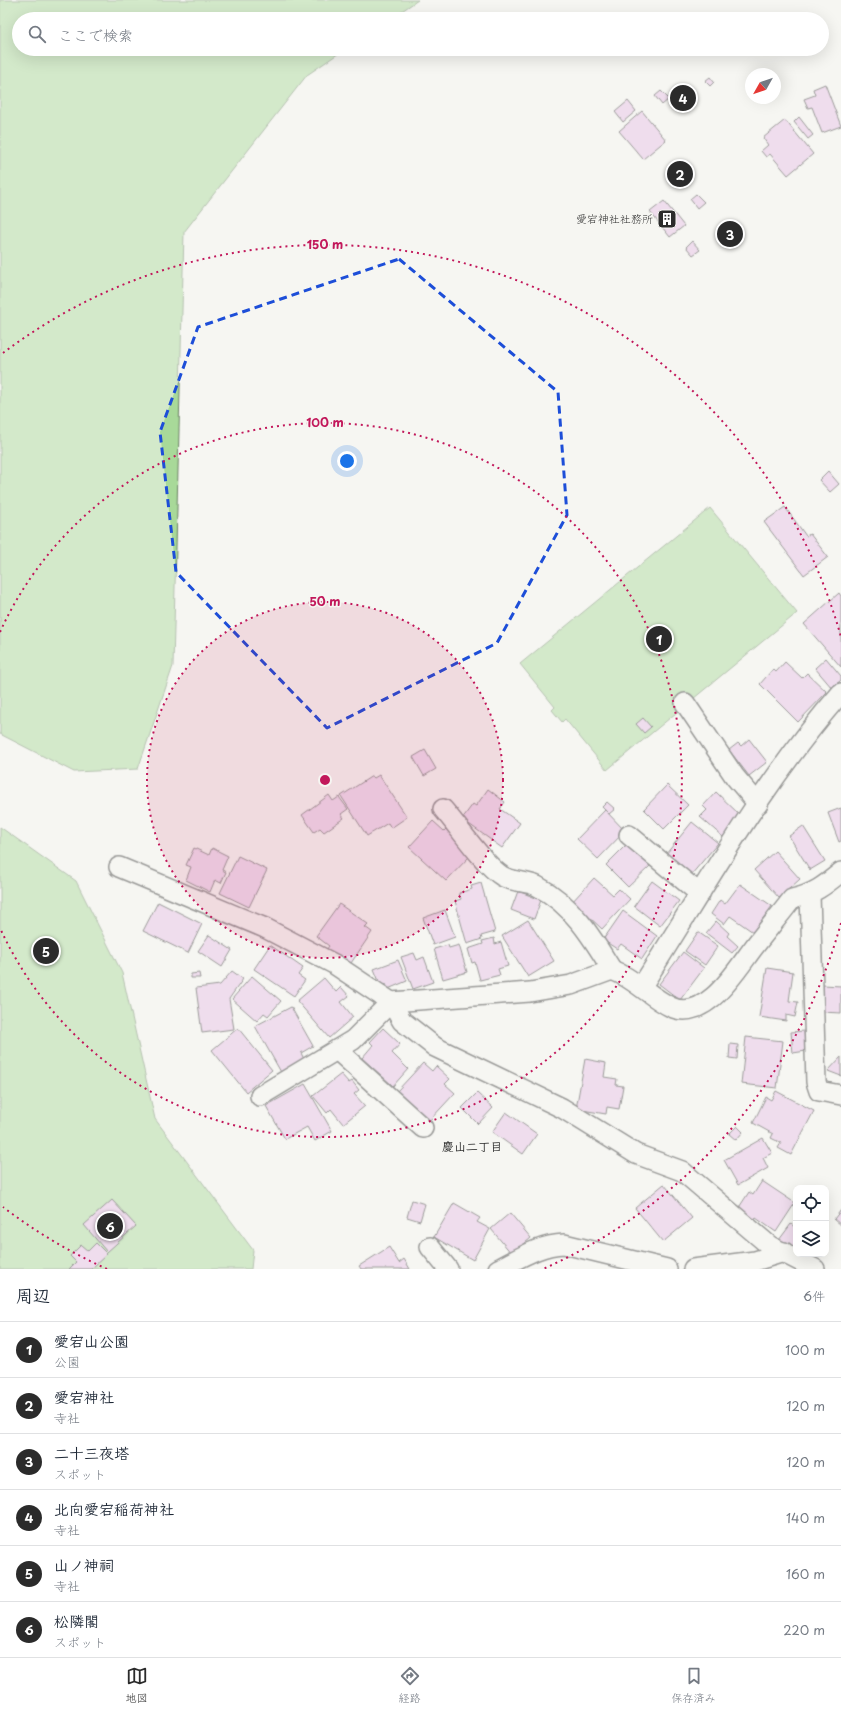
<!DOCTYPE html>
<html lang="ja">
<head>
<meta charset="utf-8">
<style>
  :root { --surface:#fff; --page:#f2f2f3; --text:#1f2937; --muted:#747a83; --line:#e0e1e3; --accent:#2b2b2b }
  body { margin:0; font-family:"Playpen Sans","Klee One",sans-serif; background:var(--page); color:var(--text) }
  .controls { position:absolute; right:12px; bottom:12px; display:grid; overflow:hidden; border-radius:8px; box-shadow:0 4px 16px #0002 }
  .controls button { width:36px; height:36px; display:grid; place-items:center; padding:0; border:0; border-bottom:1px solid var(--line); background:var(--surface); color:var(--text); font:20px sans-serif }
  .compass { position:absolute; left:745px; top:68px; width:36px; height:36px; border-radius:50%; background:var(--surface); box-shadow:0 4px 16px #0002; rotate:230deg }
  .you { position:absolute; left:347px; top:461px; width:14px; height:14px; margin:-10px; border:3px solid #fff; border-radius:50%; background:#1a73e8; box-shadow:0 0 0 6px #1a73e833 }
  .badge { display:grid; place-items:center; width:26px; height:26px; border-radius:50%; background:var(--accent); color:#fff; font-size:13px; font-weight:700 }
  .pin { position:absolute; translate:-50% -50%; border:2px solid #fff; box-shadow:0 1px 4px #0006 }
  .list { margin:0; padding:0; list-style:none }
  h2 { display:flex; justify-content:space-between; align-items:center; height:52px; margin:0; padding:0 16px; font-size:17px }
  h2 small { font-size:13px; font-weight:400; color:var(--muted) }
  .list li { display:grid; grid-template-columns:26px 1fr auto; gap:12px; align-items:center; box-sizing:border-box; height:56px; padding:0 16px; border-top:1px solid var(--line) }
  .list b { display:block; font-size:15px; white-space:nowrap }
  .list p { margin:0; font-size:13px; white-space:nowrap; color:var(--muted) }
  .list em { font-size:13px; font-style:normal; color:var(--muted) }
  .icon { flex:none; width:22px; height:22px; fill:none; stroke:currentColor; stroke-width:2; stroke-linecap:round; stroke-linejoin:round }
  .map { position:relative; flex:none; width:841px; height:1269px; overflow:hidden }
  .search { position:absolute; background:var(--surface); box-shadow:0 4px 16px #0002; left:12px; right:12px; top:12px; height:44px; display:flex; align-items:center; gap:10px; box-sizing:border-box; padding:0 14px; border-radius:22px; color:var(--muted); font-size:15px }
  .sheet { height:388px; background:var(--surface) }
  nav { display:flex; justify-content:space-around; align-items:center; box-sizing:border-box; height:56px; border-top:1px solid var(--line); background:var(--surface); font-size:11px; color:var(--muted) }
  nav a { display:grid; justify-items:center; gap:2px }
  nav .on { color:var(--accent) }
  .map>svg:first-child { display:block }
  .green { fill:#a8d999; stroke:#6a8262 }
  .building { fill:#e7bfe7; stroke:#2b2b2b }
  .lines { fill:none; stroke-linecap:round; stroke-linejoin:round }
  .minor-casing { stroke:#2b2b2b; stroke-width:22 }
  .minor { stroke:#f6f6f2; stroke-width:19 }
  .marked { fill:none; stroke:#1d4ed8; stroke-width:3; stroke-dasharray:8 5; stroke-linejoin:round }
  .ring { fill:none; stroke:#c2185b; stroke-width:2; stroke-dasharray:2 4 }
  .labels { text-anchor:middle; stroke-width:3; stroke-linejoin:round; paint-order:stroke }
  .poi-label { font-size:11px; fill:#2b2b2b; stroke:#f6f6f2; text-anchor:end }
  .neighbourhood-label { font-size:12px; font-weight:bold; fill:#2b2b2b; stroke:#f6f6f2 }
  .centre { fill:#c2185b; stroke:#f6f6f2; stroke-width:2 }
  .ring-label { font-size:12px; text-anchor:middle; font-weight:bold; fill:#c2185b; stroke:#f6f6f2; stroke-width:3; stroke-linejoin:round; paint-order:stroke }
</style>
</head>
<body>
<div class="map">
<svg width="841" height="1269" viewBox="0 0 841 1269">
  <rect width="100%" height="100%" fill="#f6f6f2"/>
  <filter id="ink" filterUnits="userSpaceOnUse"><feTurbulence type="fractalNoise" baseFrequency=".025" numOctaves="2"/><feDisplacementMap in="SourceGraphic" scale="8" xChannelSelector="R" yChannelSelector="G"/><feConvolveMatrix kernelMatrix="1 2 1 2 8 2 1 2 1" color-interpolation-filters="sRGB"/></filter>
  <g filter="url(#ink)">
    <g class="green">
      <polygon points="0,0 418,0 390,19 19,19 19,49 345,49 307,75 184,232 173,666 138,769 74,772 0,734"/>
      <polygon points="710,508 797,613 607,770 565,719 562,722 552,710 555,707 520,664"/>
      <polygon points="0,827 76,881 122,973 155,1119 253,1250 251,1269 0,1269"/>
    </g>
    <g class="building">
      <polygon points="710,77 714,82 710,86 705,81"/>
      <polygon points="825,84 841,126 822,133 812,107 808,108 804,99 815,95 813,89"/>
      <polygon points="661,91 669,99 662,105 655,96"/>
      <polygon points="682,93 687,99 683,102 679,97"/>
      <polygon points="628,101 636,111 623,122 615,112"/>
      <polygon points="642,111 666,140 643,159 619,131"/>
      <polygon points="799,117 813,135 808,139 794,122"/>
      <polygon points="785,120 813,154 788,175 770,154 766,157 761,151 768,145 763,138"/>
      <polygon points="696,194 704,202 697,208 690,199"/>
      <polygon points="664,201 684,226 670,237 650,212"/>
      <polygon points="692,241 700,250 693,255 686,247"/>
      <polygon points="828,471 839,484 830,492 819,480"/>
      <polygon points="785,507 806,536 810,534 828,557 804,575 764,522"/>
      <polygon points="839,593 841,596 841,667 804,624"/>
      <polygon points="826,658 841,676 841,680 832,688 815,668"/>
      <polygon points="785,662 802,678 807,673 827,692 798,722 760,684 773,669 776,672"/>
      <polygon points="643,718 651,727 644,733 636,724"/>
      <polygon points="749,739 767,762 749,776 729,750 738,743 741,746"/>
      <polygon points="425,750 436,769 424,776 413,757"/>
      <polygon points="379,775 407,817 391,828 388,823 367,836 341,796 372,776 374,778"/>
      <polygon points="667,785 688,805 664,829 644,809"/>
      <polygon points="488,789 505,802 500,809 520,823 502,848 462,819 473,804 476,806"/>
      <polygon points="716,792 741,816 723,837 700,817 707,810 703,806"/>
      <polygon points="329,795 333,801 339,797 348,809 341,814 344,818 324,832 320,828 314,832 302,815"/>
      <polygon points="607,802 615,809 609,814 602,807"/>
      <polygon points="841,808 841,841 839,842 828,813"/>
      <polygon points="605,810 625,831 598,859 577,839"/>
      <polygon points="433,821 444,831 446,829 462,845 460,847 470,856 446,881 409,847"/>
      <polygon points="692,822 718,843 691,875 666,854"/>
      <polygon points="803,826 825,861 810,870 789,836"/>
      <polygon points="628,843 650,866 628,887 606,865"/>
      <polygon points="194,848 209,855 212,848 228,856 222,870 226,872 221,883 215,880 210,892 186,880 191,867 186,865"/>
      <polygon points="775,851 800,879 779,898 754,870"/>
      <polygon points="238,856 267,870 249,907 220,893"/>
      <polygon points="594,878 613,895 619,889 630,899 602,929 587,915 585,917 571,903"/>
      <polygon points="652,881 679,901 660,926 634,906"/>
      <polygon points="481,883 495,932 481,936 482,939 467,944 455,901 461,899 459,893 472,889 471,886"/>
      <polygon points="740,884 772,906 753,932 730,916 724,924 711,914 720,900 725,904"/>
      <polygon points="518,891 541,900 534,919 511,910"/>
      <polygon points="158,902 202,924 188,953 143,931"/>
      <polygon points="339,904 368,924 365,927 372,932 349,966 326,950 329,946 316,936"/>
      <polygon points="445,910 455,937 433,945 423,918"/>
      <polygon points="623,911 657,936 642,959 621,944 617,949 603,940"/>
      <polygon points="528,920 554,961 528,977 502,936"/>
      <polygon points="716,921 729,933 727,936 738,946 732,953 706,933"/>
      <polygon points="698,932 718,946 705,965 685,951"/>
      <polygon points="209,935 232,950 222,967 198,951"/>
      <polygon points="494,938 495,944 501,942 508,966 498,969 500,975 480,980 475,962 472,963 468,949 483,944 482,941"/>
      <polygon points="270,945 303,968 298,975 305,980 294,996 254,969"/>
      <polygon points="448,945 449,948 459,945 467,972 443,979 434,949"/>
      <polygon points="683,952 704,968 680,1000 659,984"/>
      <polygon points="414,953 417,960 424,957 433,982 413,989 401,957"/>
      <polygon points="398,960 407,981 388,989 386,984 381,986 374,969"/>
      <polygon points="767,968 793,972 789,1001 798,1002 795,1017 786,1015 786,1021 759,1017"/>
      <polygon points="232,971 243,979 229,999 234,1029 202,1033 196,988 220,985"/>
      <polygon points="199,973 200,978 191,978 191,974"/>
      <polygon points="252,976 281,1001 268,1016 264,1013 257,1021 232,999"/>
      <polygon points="324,978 336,992 341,987 349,996 341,1002 353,1017 329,1038 297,1001"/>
      <polygon points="823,985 841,986 841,1013 821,1012"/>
      <polygon points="291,1007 313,1046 301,1053 305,1061 282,1074 255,1026"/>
      <polygon points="238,1028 272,1070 246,1092 212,1050"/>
      <polygon points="383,1028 400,1044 392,1053 408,1069 393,1086 362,1058 373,1045 370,1042"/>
      <polygon points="804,1031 806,1051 793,1053 791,1032"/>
      <polygon points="746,1037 783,1041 777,1088 741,1084"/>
      <polygon points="730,1044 738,1045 737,1059 729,1058"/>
      <polygon points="841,1057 841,1076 828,1071"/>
      <polygon points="585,1059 606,1063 604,1077 617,1079 616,1085 623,1086 619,1109 607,1107 606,1114 576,1109"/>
      <polygon points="423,1063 432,1071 436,1066 450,1079 445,1084 455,1093 429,1121 397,1091"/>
      <polygon points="341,1074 349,1083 352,1081 359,1090 354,1094 365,1106 343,1124 331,1109 327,1113 313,1096"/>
      <polygon points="305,1084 332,1131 315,1141 307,1127 285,1139 266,1106"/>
      <polygon points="776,1091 814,1111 791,1155 778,1148 781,1143 771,1138 773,1134 753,1123 766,1097 771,1100"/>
      <polygon points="477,1093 493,1108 478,1124 462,1108"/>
      <polygon points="506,1112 537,1134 523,1154 492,1132"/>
      <polygon points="737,1126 743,1132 736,1140 729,1134"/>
      <polygon points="763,1138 772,1153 763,1158 768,1168 738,1185 724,1160"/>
      <polygon points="762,1181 795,1203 776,1232 756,1218 754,1221 738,1209 749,1192 753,1195"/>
      <polygon points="664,1184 692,1218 663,1242 635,1208"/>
      <polygon points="112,1200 136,1226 107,1252 84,1225"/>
      <polygon points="412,1200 425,1204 420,1221 407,1217"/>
      <polygon points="454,1203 480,1218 477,1222 490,1229 473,1260 434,1237"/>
      <polygon points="841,1210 841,1225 834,1219"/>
      <polygon points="510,1213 531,1238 512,1254 491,1229"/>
      <polygon points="791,1224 796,1228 796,1242 791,1249 779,1240"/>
      <polygon points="96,1243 107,1254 91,1269 69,1269 76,1262 70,1256 81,1245 88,1251"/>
      <polygon points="389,1247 399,1263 404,1259 410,1269 361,1269 359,1266"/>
    </g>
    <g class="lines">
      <g class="minor-casing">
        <g id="minor">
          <polyline points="685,703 735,777 758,804"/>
          <path d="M443,809C458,826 484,865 502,876C511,882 526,881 537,886C572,904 592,937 612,970"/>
          <polyline points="629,835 700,894"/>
          <path d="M119,867L265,928L334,964L391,1002L530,992L571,985L612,970C634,978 650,997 671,1007C706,1023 737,969 754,947C766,931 780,915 792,899C814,894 824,886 841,872"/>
          <polyline points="810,895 816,1082 819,1091 841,1095"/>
          <path d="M642,986C705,887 763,782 841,693"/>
          <polyline points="337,1050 423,1128"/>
          <polyline points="260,1096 353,1040 391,1002 402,1021 435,1047 562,1108 636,1154 682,1171 770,1246 815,1269"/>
          <polyline points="430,1247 448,1269"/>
          <path d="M498,1269C520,1258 539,1245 564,1244L667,1269"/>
          <polyline points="693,1269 755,1261 784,1252"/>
        </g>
      </g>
      <use href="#minor" class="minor"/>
    </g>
  </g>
  <path d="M0 0H841V1269H0ZM399,259L558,392L567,515L497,643L327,728L176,572L160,432L198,327Z" fill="#f6f6f2" fill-opacity=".55" fill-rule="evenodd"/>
  <path class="marked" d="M399,259L558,392L567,515L497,643L327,728L176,572L160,432L198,327Z"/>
  <circle cx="325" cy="780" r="178" fill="#c2185b" fill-opacity=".12"/>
  <g class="ring">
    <circle cx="325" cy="780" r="178"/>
    <path d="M0 632A357 357 0 1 1 0 928"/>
    <path d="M841 923A535 535 0 0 1 543 1269M107 1269A535 535 0 0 1 3 1207M3 353A535 535 0 0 1 841 637"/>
  </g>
  <defs>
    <g id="building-square" transform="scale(1)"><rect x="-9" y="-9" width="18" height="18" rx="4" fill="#2b2b2b" stroke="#f6f6f2"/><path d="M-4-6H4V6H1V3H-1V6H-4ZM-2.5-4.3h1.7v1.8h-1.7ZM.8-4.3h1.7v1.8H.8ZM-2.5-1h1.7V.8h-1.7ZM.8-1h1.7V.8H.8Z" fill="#fff"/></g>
  </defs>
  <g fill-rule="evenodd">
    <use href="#building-square" x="667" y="219"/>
  </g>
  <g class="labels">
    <g class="poi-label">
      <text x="653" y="223">愛宕神社社務所</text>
    </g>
    <g class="neighbourhood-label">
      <text x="472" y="1151">慶山二丁目</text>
    </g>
  </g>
  <circle cx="325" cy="780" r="6" class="centre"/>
  <g class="ring-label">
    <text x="325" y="249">150 m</text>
    <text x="325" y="427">100 m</text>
    <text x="325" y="606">50 m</text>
  </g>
</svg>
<div class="controls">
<button><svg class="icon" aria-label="locate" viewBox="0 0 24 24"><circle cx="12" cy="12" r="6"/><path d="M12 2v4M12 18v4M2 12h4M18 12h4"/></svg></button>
<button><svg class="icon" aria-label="layers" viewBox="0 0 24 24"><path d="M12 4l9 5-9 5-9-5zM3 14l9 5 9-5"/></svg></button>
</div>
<svg class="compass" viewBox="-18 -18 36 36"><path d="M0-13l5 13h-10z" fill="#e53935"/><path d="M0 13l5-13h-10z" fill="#747a83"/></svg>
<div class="you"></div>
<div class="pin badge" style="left:659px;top:639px">1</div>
<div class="pin badge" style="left:680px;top:174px">2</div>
<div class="pin badge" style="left:730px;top:234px">3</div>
<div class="pin badge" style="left:683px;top:98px">4</div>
<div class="pin badge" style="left:46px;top:951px">5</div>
<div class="pin badge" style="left:110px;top:1226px">6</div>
<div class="search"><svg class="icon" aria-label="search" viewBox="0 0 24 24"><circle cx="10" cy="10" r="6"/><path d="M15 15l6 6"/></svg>ここで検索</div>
</div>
<section class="sheet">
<h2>周辺<small>6件</small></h2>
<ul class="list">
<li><span class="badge">1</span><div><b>愛宕山公園</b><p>公園</p></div><em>100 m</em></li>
<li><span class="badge">2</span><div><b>愛宕神社</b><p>寺社</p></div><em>120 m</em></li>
<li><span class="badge">3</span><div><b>二十三夜塔</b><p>スポット</p></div><em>120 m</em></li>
<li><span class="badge">4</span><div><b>北向愛宕稲荷神社</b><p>寺社</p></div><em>140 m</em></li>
<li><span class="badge">5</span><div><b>山ノ神祠</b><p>寺社</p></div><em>160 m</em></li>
<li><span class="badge">6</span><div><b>松隣閣</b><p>スポット</p></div><em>220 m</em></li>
</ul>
</section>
<nav>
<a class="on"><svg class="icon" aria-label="map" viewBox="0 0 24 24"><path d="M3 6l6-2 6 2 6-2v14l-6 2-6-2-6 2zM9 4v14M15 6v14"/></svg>地図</a>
<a><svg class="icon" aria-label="directions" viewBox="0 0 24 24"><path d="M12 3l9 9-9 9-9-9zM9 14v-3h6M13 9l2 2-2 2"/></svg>経路</a>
<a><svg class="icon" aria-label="saved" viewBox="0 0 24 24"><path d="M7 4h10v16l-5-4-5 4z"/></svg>保存済み</a>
</nav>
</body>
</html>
